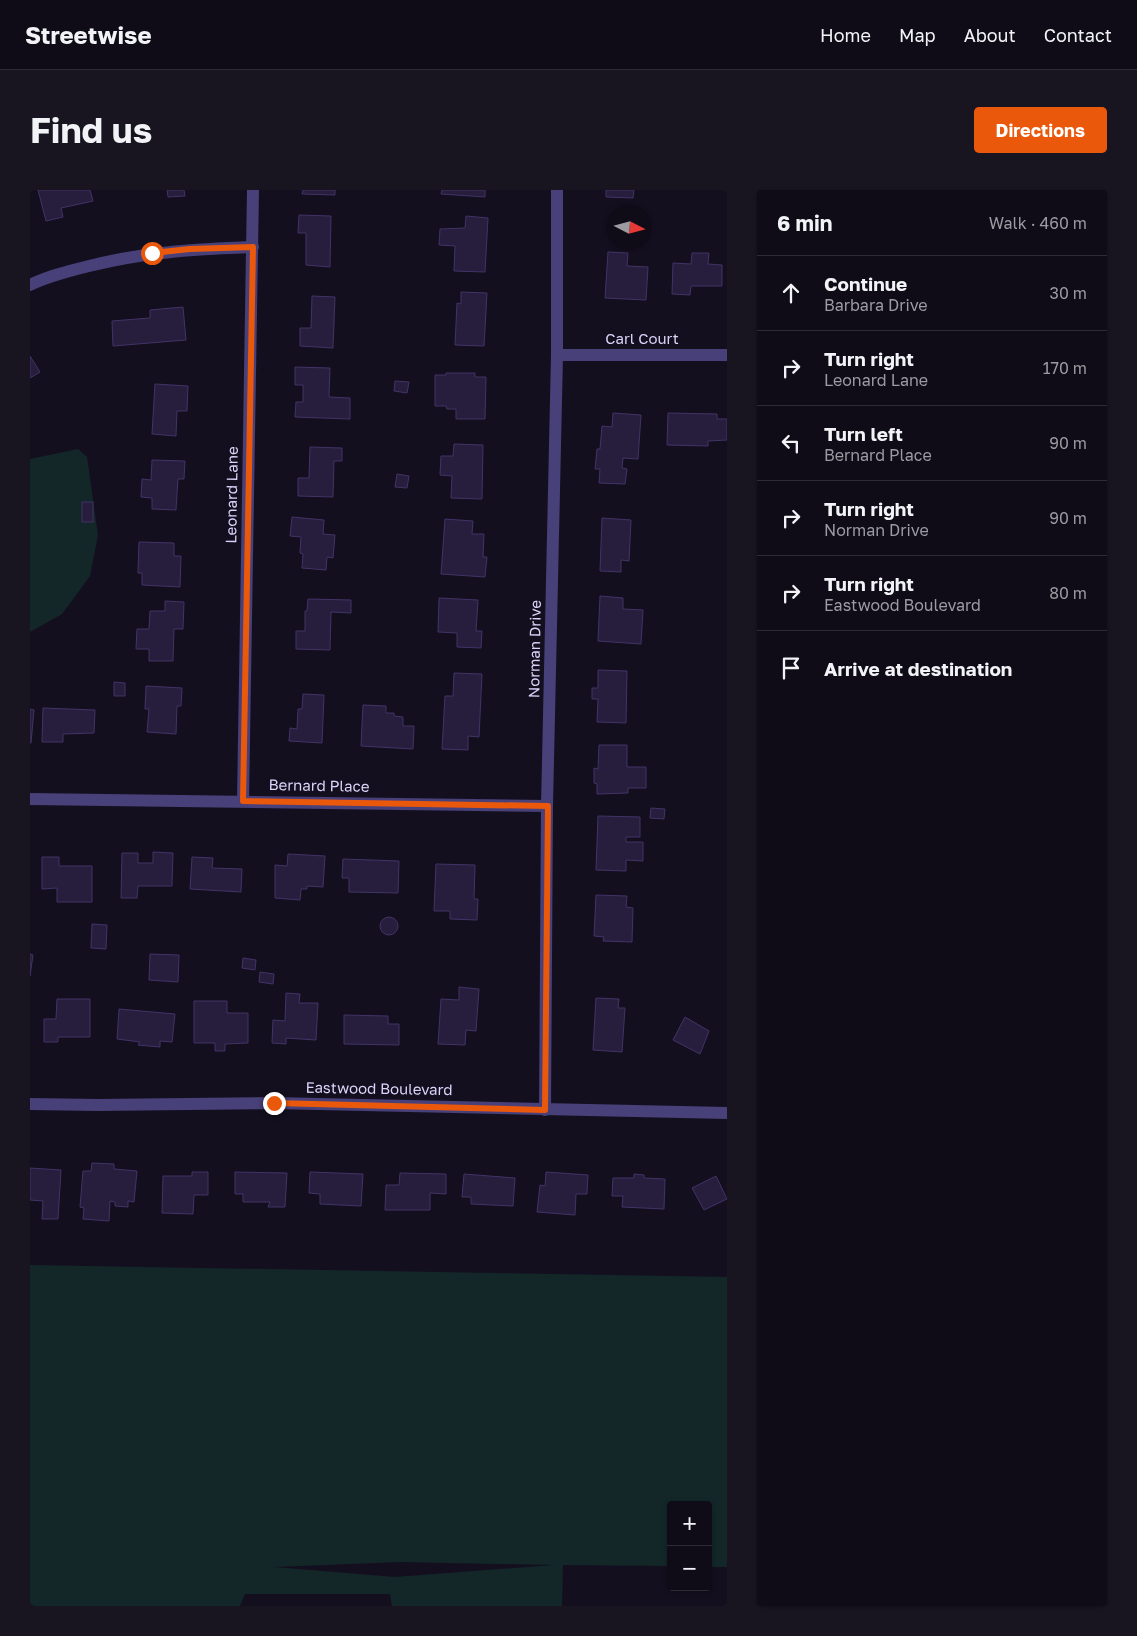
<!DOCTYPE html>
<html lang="en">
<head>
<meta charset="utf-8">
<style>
  :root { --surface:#0f0b17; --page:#181420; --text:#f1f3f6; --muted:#9b9ba1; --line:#2f2b36; --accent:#ea580c }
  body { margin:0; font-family:"Golos Text",sans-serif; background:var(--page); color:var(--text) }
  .controls { position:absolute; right:15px; bottom:15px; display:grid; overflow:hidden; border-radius:5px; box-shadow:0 1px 4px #0004 }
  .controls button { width:45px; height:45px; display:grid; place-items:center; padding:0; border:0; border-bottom:1px solid var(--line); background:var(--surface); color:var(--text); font:25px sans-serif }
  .compass { position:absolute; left:577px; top:15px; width:45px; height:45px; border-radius:50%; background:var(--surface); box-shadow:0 1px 4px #0004; rotate:96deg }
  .stop { position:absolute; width:15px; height:15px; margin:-11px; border:4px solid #ea580c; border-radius:50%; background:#fff }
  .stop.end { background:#ea580c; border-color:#fff; box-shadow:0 1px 5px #0008 }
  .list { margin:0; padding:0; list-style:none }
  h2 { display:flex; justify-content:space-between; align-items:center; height:65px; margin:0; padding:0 20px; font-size:21px }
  h2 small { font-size:16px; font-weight:400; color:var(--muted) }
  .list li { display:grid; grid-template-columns:32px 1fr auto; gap:15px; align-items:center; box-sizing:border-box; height:75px; padding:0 20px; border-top:1px solid var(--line) }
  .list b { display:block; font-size:19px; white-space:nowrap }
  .list p { margin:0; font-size:16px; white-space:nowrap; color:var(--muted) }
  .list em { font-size:16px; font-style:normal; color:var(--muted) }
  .icon { flex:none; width:28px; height:28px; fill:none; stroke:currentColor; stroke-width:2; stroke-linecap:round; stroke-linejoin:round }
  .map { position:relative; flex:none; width:697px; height:1416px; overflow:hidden; border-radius:5px }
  header { display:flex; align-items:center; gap:30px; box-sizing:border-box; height:70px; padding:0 25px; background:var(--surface); border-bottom:1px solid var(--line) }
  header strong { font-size:24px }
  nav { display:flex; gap:28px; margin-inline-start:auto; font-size:18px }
  .intro { display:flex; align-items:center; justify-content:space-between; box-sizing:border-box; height:120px; padding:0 30px }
  h1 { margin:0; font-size:35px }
  .button { padding:12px 22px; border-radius:5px; background:var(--accent); color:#fff; font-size:18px; font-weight:700 }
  main { display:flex; gap:30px; padding:0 30px }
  aside { flex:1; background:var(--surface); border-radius:5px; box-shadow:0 1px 4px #0004 }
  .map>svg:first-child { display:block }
  .green { fill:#132728; fill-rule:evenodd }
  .building { fill:#271e3d; stroke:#423367 }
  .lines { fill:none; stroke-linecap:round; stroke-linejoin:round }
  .minor { stroke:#484078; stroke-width:12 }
  .route { stroke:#ea580c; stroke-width:6 }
  .labels { text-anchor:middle; stroke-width:5; stroke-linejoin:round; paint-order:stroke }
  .street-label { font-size:15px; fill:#dbd3f9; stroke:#140f1f }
</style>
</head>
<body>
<header>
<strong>Streetwise</strong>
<nav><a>Home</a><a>Map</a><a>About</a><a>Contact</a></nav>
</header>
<div class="intro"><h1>Find us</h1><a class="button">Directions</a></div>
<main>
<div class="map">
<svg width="697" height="1416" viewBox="0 0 697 1416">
  <rect width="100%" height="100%" fill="#140f1f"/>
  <g class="green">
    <polygon points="48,259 57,267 68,345 60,386 32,424 0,442 0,269"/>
    <path d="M0,1075L697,1087V1377H678V1315H641V1376L533,1375L532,1416H362L360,1404H215L210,1416H0ZM371,1372L524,1375L365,1387L244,1377Z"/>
  </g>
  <g class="building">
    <polygon points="8,0 60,0 63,11 31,18 33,27 16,31"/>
    <polygon points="137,0 154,0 155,6 138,7"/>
    <polygon points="273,0 305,0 305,5 272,4"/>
    <polygon points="412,0 455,0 455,7 411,4"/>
    <polygon points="576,0 604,0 603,8 576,7"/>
    <polygon points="269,25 301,26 300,77 276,75 276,43 268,43"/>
    <polygon points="436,26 458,28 455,82 424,81 425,56 409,55 410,39 435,38"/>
    <polygon points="578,62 598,63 597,76 618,77 616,110 575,108"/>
    <polygon points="662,63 679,63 678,74 692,75 692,96 661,96 660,105 642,104 643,73 661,74"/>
    <polygon points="431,102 457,103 454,156 425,155 427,113 431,114"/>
    <polygon points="282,106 305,107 303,158 270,156 270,138 281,138"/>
    <polygon points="153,117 156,150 83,156 82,131 120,128 120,120"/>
    <polygon points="0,166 10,182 0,188"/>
    <polygon points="265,177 300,178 299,207 320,208 320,229 265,227 266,212 273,212 273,195 265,195"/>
    <polygon points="416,183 445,183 445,187 456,187 455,229 426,229 426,219 417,219 416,216 405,216 405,185 416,185"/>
    <polygon points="365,191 379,192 377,203 364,201"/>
    <polygon points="125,194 158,196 157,221 147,221 146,246 122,244"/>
    <polygon points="583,223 611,225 608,269 593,268 592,278 597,279 595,294 569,293 570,279 565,279 567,259 570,259 572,236 582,237"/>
    <polygon points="638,223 687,224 687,229 697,229 697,250 678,251 678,256 637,255"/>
    <polygon points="424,254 453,255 452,309 421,308 422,286 410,285 411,266 423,266"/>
    <polygon points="280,257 312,258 312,271 304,271 303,307 268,306 268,288 279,288"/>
    <polygon points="122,270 155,271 154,289 148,289 146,320 122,319 122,308 111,307 112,289 121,290"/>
    <polygon points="367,284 379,286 377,298 365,297"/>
    <rect x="52" y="312" width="11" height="20"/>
    <polygon points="262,327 294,330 293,344 305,345 303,368 297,367 296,380 272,378 273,364 270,363 271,347 260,346"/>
    <polygon points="572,328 601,330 599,371 591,370 591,382 570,381"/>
    <polygon points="415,329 443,331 442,344 454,344 453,367 457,367 455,387 411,384"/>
    <polygon points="109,352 144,353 144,366 151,366 150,397 112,395 112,383 108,383"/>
    <polygon points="570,406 593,408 593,419 613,420 611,454 568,451"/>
    <polygon points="409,408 448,410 446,441 452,441 451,458 427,457 427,443 408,442"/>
    <polygon points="278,409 321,410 321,423 301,422 300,460 266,459 266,441 275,441 275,421 277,421"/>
    <polygon points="135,411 154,412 153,439 144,439 143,471 119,471 119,459 106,459 107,439 119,439 120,421 135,421"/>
    <polygon points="568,480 597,481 596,533 567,532 568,509 562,509 562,498 568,498"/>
    <polygon points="424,483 452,484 449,547 438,546 438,560 412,559 415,506 423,506"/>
    <polygon points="84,492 95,493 95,506 84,506"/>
    <polygon points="116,496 152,498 151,516 147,516 146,544 117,542 119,519 115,519"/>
    <polygon points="273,504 294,505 292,553 259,551 260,538 267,539 268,519 272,519"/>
    <polygon points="333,515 356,516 356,523 364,523 364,526 373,527 373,536 384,536 383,559 331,556"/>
    <polygon points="13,518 65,520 64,543 33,544 33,552 12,552"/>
    <polygon points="0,519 4,520 1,553 0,553"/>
    <polygon points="569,555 597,555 597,577 616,577 616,598 598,598 598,603 567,604 567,594 564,593 564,578 568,579"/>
    <polygon points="621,618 635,619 634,629 620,628"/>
    <polygon points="568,626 610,627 610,647 596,647 596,652 613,652 613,671 596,670 596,681 566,680"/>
    <polygon points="123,662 143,663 142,696 108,696 107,708 91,708 92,663 108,663 108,673 123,673"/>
    <polygon points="258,664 295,666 293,697 277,696 277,699 271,699 270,710 245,708 245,675 257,676"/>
    <polygon points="12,667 29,667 29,676 62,676 62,712 27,712 27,698 12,699"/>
    <polygon points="162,667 183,668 182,678 212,679 211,702 160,699"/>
    <polygon points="313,669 369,671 368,703 319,702 319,688 312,688"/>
    <polygon points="406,674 445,675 444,709 448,709 447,730 420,729 420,721 404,721"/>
    <polygon points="566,705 597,706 596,717 603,718 602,752 573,751 574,747 564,746"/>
    <circle cx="359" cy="736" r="9"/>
    <polygon points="62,734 77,735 76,759 61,758"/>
    <polygon points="0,764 3,765 0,786"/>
    <polygon points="120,764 149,765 148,792 119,790"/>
    <polygon points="213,768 226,770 225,780 212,778"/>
    <polygon points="230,782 244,784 243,794 229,792"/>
    <polygon points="429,797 449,799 446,841 436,840 435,855 408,854 411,809 429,810"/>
    <polygon points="256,803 270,804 269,813 288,813 286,850 256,848 256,854 242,853 243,830 255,831"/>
    <polygon points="566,808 589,809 588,818 595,818 592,862 563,860"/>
    <polygon points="27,809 60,809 60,847 28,847 28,852 14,852 14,829 26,829"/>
    <polygon points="164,811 197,811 197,823 218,823 218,853 195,854 195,861 185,861 185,853 164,853"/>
    <polygon points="89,819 145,824 142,852 130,851 130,857 108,855 110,852 87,849"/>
    <polygon points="314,825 358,826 358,834 369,834 369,855 314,854"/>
    <polygon points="655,827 679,841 670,864 643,850"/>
    <polygon points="62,973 84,974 84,979 107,981 104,1012 98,1011 98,1017 85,1016 85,1012 80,1011 79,1031 53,1029 54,1018 50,1017 53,981 61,981"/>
    <polygon points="0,978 31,980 28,1029 12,1029 13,1011 0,1010"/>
    <polygon points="162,982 178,982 178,1005 164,1005 163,1024 132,1023 133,986 162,986"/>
    <polygon points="205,982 257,983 255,1017 238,1017 240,1012 213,1012 213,1004 205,1004"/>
    <polygon points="280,982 333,984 331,1016 290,1014 290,1004 279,1003"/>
    <polygon points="516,982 558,985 557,1004 546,1004 545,1025 507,1022 510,995 515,996"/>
    <polygon points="370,983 416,984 416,1004 400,1003 400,1020 355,1020 356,995 369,995"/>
    <polygon points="434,984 485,988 483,1016 441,1014 441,1007 432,1007"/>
    <polygon points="604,984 614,985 614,988 635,989 634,1019 592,1017 593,1006 582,1006 583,988 604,988"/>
    <polygon points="686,986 697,1009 674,1020 662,998"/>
  </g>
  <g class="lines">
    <g class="minor">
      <path d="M0,95C18,86 39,81 59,76C115,62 166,59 223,57"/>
      <polyline points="527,165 697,165"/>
      <polyline points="0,609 517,616"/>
      <polyline points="213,611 223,0"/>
      <polyline points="0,914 67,915 244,913 697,923"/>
      <polyline points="515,920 517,616 527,165 527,0"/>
    </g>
  </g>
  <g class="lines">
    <polyline class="route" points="122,63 160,59 223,57 213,611 518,616 515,920 244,913"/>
  </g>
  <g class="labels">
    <g class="street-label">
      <text x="612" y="154">Carl Court</text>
      <text transform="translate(202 305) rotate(-89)" y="5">Leonard Lane</text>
      <text transform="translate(505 459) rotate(-89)" y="5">Norman Drive</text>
      <text transform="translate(289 596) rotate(1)" y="5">Bernard Place</text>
      <text transform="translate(349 899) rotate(1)" y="5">Eastwood Boulevard</text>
    </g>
  </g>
</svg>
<div class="controls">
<button>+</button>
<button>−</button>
</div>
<svg class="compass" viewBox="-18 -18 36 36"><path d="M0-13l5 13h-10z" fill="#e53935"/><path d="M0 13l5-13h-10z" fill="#9b9ba1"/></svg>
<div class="stop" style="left:122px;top:63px"></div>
<div class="stop end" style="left:244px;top:913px"></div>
</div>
<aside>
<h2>6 min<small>Walk · 460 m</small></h2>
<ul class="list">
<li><svg class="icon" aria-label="ahead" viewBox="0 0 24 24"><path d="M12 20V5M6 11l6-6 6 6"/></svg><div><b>Continue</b><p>Barbara Drive</p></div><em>30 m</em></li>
<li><svg class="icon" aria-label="right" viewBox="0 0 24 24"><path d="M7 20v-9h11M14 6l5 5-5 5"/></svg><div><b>Turn right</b><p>Leonard Lane</p></div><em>170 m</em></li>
<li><svg class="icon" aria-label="left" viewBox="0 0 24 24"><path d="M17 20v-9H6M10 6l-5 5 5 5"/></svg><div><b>Turn left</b><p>Bernard Place</p></div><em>90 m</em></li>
<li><svg class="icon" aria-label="right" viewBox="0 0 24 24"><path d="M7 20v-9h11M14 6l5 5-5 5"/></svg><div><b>Turn right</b><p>Norman Drive</p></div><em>90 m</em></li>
<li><svg class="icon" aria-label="right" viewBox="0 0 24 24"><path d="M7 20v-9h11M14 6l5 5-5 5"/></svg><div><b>Turn right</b><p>Eastwood Boulevard</p></div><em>80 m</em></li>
<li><svg class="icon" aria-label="arrive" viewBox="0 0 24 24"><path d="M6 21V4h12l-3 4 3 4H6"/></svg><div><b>Arrive at destination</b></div></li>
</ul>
</aside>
</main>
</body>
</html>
